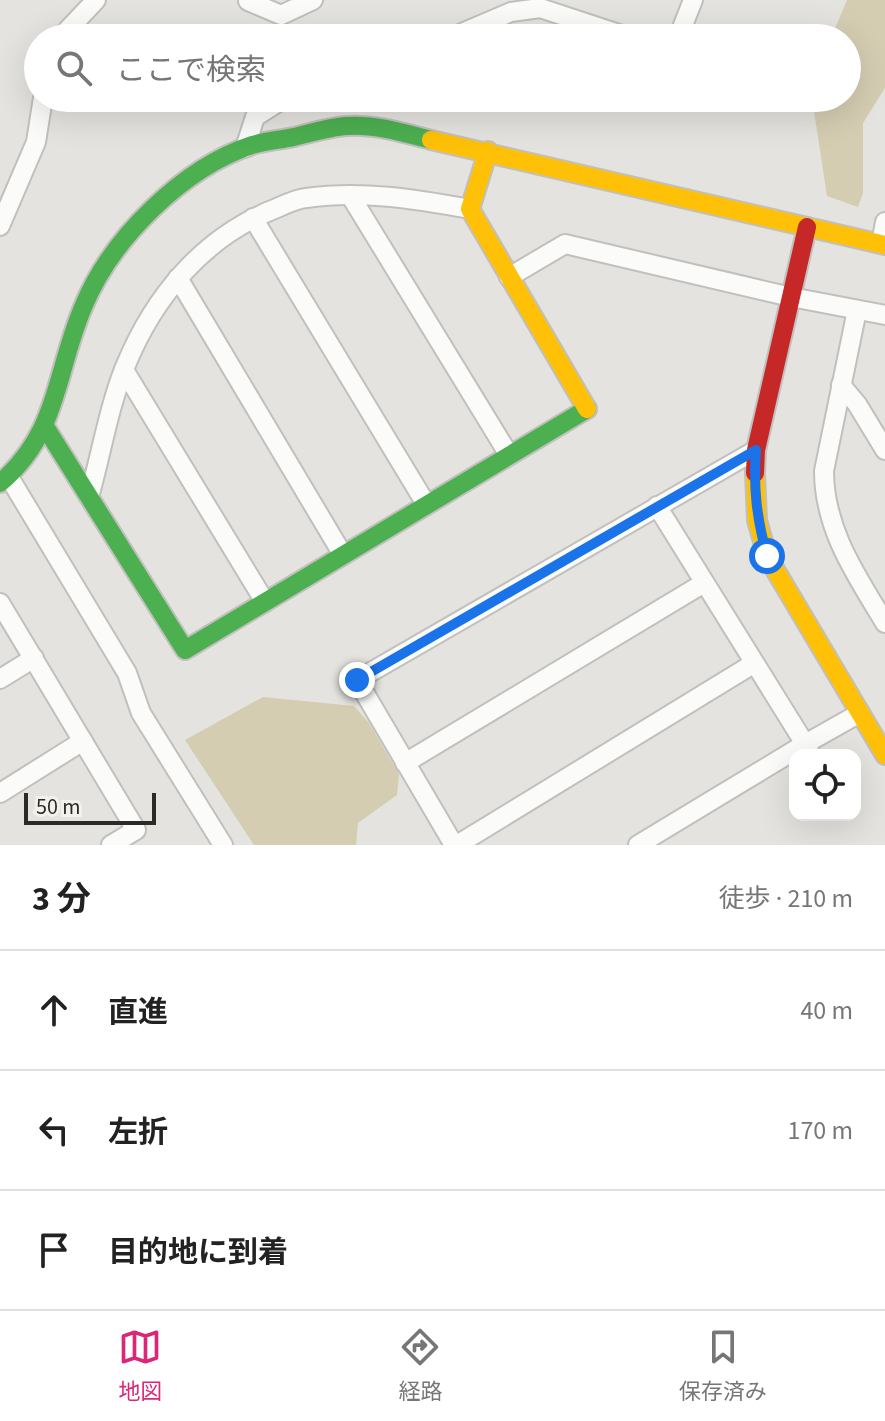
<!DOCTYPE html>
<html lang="ja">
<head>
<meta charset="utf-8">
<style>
  :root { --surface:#fff; --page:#f2f2f2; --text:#222; --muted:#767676; --line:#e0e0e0; --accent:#db2777 }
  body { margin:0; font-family:"Source Sans 3","Noto Sans JP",sans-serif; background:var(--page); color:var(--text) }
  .controls { position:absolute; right:24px; bottom:24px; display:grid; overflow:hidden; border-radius:16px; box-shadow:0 8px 32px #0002 }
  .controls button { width:72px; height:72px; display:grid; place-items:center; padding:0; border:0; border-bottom:2px solid var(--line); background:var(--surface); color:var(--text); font:40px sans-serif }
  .scale { position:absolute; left:24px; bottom:20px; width:132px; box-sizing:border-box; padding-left:8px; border:4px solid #2b2a28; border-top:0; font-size:22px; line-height:28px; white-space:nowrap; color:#2b2a28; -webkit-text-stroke:6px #f3f1eb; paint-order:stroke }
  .stop { position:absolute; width:24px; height:24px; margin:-18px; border:6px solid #1a73e8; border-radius:50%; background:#fff }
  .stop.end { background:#1a73e8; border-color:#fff; box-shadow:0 2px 8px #0008 }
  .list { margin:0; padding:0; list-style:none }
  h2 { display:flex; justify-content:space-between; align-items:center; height:104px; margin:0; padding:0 32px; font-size:34px }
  h2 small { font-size:26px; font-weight:400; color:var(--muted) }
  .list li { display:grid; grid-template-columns:52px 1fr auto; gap:24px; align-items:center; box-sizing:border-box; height:120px; padding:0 32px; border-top:2px solid var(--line) }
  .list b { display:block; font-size:30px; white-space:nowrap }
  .list em { font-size:26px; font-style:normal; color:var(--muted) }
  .icon { flex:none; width:44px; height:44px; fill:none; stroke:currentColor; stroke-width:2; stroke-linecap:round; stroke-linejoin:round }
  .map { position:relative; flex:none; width:885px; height:845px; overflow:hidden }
  .search { position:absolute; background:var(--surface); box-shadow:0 8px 32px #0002; left:24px; right:24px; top:24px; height:88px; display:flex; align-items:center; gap:20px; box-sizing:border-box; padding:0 28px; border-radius:44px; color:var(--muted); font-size:30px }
  .sheet { height:464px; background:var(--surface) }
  nav { display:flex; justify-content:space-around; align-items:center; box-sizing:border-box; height:112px; border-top:2px solid var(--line); background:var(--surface); font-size:22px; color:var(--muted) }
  nav a { display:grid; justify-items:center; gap:4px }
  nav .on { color:var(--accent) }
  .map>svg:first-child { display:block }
  .green { fill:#d4cdb2 }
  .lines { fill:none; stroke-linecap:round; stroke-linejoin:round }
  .street-casing { stroke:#c1c0bd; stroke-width:22 }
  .fast-casing { stroke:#c1c0bd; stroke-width:22 }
  .slow-casing { stroke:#c1c0bd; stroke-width:22 }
  .jam-casing { stroke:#c1c0bd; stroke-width:22 }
  .street { stroke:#fbfbfa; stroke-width:18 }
  .fast { stroke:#4caf50; stroke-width:18 }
  .slow { stroke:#ffc107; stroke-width:18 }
  .jam { stroke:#c62828; stroke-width:18 }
  .route { stroke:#1a73e8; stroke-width:10 }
</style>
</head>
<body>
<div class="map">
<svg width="885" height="845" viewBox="0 0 885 845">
  <rect width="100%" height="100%" fill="#e4e3df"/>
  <g class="green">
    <polygon points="847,0 885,0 885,88 863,123 863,193 858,207 827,196 812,98 847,98 847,38 831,38"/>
    <polygon points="263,697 354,706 369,723 399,774 397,795 358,823 356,845 254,845 185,740"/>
  </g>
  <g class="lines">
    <g class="street-casing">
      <g id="street">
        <polyline points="248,1 281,15 313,0"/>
        <polyline points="60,38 96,0"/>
        <polyline points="450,38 511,12 540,8 631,38"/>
        <polyline points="678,38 693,0"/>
        <polyline points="245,148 255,117 285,98"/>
        <polyline points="350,195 509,455"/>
        <polyline points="253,218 426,504"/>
        <polyline points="0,226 36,142 43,98"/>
        <polyline points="881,244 885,222"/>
        <polyline points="509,277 565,244 791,297 885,315"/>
        <polyline points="178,278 343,555"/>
        <path d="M857,310L824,471C824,529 856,575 885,623"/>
        <polyline points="124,370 265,602"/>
        <polyline points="841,385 857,404 885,450"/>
        <polyline points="9,477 127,673 141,713 223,845"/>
        <path d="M89,497C101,455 109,406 125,367C154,296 204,236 277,208C286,204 296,199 306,198C361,190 415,199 470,209"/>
        <polyline points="0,603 136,830 111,845"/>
        <polyline points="0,679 34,658"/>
        <polyline points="810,753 805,744 860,713"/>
        <polyline points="405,763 704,583"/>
        <polyline points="0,793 83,741"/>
        <polyline points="454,845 357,680 756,450"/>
        <polyline points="457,845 753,664"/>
        <polyline points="638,845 805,744 657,506"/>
      </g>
    </g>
    <g class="fast-casing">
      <g id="fast">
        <polyline points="44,425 185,650 587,409"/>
        <path d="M0,483C60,432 55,371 84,305C112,238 183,168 252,145C265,141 280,140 294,137C311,133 329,127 347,126C375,124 404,133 431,140"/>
      </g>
    </g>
    <g class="slow-casing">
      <g id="slow">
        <polyline points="431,140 885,245"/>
        <polyline points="488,151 470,209 587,409"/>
        <polyline points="755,473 757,520 767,556 885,755"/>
      </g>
    </g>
    <g class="jam-casing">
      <polyline id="jam" points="755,473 756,450 807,227"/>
    </g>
    <use href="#street" class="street"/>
    <use href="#fast" class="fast"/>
    <use href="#slow" class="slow"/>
    <use href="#jam" class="jam"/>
  </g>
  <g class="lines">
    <path class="route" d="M357,680L756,450C753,488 757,519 767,556"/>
  </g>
</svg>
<div class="controls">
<button><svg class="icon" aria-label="locate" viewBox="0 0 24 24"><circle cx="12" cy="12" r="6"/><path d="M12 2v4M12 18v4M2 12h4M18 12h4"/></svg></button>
</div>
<div class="scale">50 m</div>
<div class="stop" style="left:767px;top:556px"></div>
<div class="stop end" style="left:357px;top:680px"></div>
<div class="search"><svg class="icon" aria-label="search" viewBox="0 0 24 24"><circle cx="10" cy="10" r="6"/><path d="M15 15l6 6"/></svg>ここで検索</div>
</div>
<section class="sheet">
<h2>3 分<small>徒歩 · 210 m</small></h2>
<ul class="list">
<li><svg class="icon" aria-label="ahead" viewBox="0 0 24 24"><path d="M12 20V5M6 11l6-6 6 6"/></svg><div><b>直進</b></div><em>40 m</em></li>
<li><svg class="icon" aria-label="left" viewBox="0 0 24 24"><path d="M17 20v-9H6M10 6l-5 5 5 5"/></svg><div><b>左折</b></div><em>170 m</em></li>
<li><svg class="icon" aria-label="arrive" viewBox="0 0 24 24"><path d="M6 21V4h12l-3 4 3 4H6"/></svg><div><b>目的地に到着</b></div></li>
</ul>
</section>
<nav>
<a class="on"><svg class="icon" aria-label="map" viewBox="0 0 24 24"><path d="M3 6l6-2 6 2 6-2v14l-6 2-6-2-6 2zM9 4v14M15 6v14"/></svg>地図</a>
<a><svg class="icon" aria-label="directions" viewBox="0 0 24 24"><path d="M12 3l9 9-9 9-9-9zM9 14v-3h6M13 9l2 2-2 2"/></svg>経路</a>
<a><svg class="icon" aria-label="saved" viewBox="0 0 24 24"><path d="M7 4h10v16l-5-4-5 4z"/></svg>保存済み</a>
</nav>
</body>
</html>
